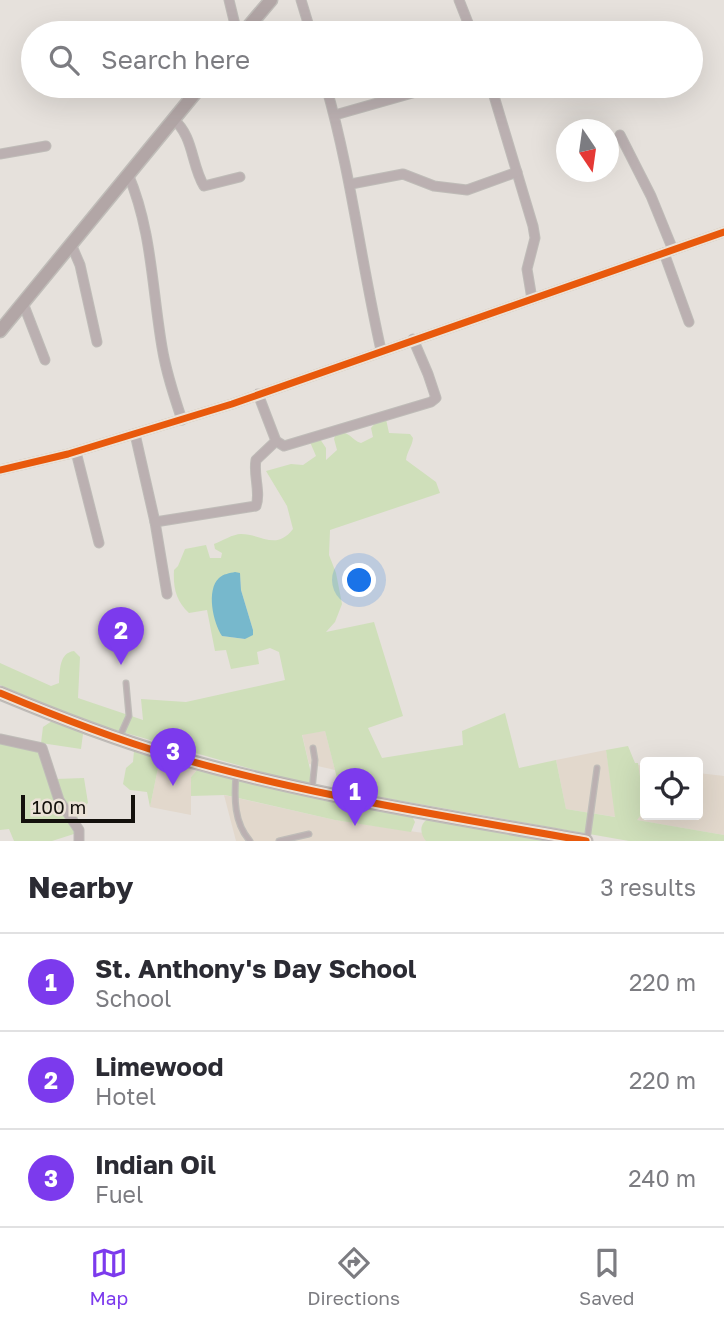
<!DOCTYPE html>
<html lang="en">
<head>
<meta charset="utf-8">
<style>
  :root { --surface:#fff; --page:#f7f7f7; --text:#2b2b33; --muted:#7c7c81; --line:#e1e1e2; --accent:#7c3aed }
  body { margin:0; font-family:"Golos Text",sans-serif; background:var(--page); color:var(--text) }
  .controls { position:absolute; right:21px; bottom:21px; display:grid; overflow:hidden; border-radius:7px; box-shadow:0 7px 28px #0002 }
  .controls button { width:63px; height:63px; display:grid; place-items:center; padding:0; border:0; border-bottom:2px solid var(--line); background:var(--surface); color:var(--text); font:35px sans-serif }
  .compass { position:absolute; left:556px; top:119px; width:63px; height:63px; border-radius:50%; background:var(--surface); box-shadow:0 7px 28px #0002; rotate:167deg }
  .scale { position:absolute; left:21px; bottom:18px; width:114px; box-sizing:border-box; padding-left:7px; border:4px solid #14110d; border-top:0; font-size:19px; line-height:24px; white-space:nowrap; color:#14110d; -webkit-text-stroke:5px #ebe2d7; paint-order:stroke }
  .you { position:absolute; left:360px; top:581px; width:24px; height:24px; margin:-18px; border:5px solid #fff; border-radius:50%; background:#1a73e8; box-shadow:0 0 0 10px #1a73e833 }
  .badge { display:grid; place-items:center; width:46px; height:46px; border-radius:50%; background:var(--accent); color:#fff; font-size:23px; font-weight:700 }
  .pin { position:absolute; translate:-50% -58px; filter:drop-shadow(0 2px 4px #0008) }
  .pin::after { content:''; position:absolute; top:37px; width:24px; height:21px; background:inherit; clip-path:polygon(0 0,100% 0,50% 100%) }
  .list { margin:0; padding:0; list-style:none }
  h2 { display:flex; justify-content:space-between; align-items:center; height:91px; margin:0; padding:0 28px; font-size:30px }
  h2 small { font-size:23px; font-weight:400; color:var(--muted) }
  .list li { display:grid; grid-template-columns:46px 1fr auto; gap:21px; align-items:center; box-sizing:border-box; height:98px; padding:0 28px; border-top:2px solid var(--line) }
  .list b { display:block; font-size:26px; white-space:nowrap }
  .list p { margin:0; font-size:23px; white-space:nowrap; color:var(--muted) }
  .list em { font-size:23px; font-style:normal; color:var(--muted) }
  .icon { flex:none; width:38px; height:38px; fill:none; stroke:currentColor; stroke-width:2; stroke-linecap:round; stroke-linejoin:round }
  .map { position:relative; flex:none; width:724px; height:841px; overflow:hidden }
  .search { position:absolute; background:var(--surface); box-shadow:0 7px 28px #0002; left:21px; right:21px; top:21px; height:77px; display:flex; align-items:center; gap:18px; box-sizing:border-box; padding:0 24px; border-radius:38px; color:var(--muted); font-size:26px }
  .sheet { height:385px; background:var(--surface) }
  nav { display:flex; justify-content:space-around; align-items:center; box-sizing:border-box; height:98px; border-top:2px solid var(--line); background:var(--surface); font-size:19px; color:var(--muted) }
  nav a { display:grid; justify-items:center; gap:4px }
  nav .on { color:var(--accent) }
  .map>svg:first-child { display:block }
  .built { fill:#e2d8cc }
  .green { fill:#cfdfba; fill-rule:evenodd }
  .water { fill:#77b8cc }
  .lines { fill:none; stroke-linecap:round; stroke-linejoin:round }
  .lane-casing { stroke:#bfbcb8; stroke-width:7 }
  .street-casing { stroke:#bfbcb8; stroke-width:11 }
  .secondary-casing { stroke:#bfbcb8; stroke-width:15 }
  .lane { stroke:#bbb0b1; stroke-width:4.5 }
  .street { stroke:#bbb0b1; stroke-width:9 }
  .secondary { stroke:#b2a6a6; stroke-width:12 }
  .cycleway-casing { stroke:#ebe2d7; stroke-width:11 }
  .cycleway { stroke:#e8590c; stroke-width:7 }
</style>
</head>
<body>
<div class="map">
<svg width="724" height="841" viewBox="0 0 724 841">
  <rect width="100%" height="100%" fill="#e6e1dc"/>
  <g class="built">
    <polygon points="325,731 335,770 309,764 302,734"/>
    <polygon points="606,750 616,817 566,809 556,760"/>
    <polygon points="151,754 198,769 191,777 191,815 150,807 158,768"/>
    <polygon points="638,765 645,766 645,815 698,815 698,773 724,776 724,835 636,820 645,811"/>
    <polygon points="224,795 335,820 430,834 431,841 236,841"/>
  </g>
  <g class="green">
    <path d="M386,419L389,433L410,434L413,438C412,447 407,451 406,460L436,482L440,493L330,530L329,555L336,573L342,604L335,622L326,632L374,622L403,716L368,728L382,758L463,745L462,731L505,713L519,768L556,760L566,809L615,817L606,750L628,746L635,763H638L645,810L637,820L724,835V841H629L340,790L325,731L302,735L310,769V783L307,785L84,721L0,685V663L51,686L59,683C60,670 59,653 74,651L80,657L78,698L143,720L141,699L186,702L285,680L279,652L270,648L257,652L259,664L231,669L226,650L215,651L207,610L189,613C176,601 173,588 174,570L178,566L185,549L206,545L210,558H221L222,553L215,549L214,544C222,541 233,534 241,534C262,534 276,551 293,529L287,506L266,471L291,464L303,465L316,456L310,442L320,439L326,448V460L337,450L334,439L336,433C350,430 350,439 361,443L373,437L371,428L377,421ZM240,574L241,590L253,630L245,639L222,636L215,619Z"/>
    <polygon points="52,721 151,754 158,768 150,807 147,792 130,790 123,784 126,768 133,762 134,751 83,734 81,749 41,743 43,727"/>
    <polygon points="0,741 38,747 77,833 52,841 14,841 9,829 0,830"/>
    <polygon points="198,769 412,816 415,822 411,832 335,820 225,795 191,796 191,777"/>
    <polygon points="84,778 88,803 81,810 76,821 65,807 55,779"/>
    <path d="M428,819L557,841H426C420,834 419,824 428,819Z"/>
  </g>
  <path class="water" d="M235,572L240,573L241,590L253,630V635L245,639L222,636C213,622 206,590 219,578C223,574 230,573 235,572Z"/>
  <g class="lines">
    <g class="lane-casing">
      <g id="lane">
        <polyline points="120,736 129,716 126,683"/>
        <path d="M236,775C234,798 234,823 250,841"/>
        <polyline points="312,790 315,760 313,748"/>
        <polyline points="587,840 597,768"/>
        <polyline points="279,841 309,834"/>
      </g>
    </g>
    <g class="street-casing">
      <g id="street">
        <polyline points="229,0 237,33"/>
        <polyline points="301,0 311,33"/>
        <polyline points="459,0 472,33"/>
        <path d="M326,86C351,173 361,262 381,350"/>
        <polyline points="491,86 533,226 535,238 527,269 532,299"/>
        <polyline points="335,115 437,86"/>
        <path d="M173,119C194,136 191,165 204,186L240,177"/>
        <polyline points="620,135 651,196 673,250"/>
        <polyline points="0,154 46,146"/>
        <path d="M128,174C152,230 152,289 162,347C166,372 174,396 182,420"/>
        <polyline points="351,184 403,174 434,186 467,190 517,172"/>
        <polyline points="71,244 80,265 97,342"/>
        <polyline points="664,253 689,322"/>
        <polyline points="23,303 45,360"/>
        <polyline points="258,394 276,441 284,446 431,402 436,398 428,374 413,339"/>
        <polyline points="135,434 155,522 167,594"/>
        <polyline points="76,452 99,543"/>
        <polyline points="0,470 68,454 232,404 724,232"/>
        <path d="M155,522L256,506C261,492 253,475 256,460L276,441"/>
        <polyline points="0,739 42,748 59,800 79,830 79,841"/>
      </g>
    </g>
    <g class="secondary-casing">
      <g id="secondary">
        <polyline points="243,33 271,0"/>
        <polyline points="0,331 201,86"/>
        <path d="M0,693C55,716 112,738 169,755C305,795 447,816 586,841"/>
      </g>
    </g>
    <use href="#lane" class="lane"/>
    <use href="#street" class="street"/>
    <use href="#secondary" class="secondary"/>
    <g class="cycleway-casing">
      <g id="cycleway">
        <polyline points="0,470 68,454 232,404 724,232"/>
        <path d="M0,693C55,716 112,738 169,755C305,795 447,816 586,841"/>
      </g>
    </g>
    <use href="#cycleway" class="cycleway"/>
  </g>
</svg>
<div class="controls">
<button><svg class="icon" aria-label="locate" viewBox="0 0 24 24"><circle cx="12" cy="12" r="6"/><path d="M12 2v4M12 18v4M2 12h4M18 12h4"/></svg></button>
</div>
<svg class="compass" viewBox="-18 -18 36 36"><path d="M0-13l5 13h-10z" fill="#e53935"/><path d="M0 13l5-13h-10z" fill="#7c7c81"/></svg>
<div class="scale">100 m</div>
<div class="you"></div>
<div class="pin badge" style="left:355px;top:826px">1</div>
<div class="pin badge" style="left:121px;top:665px">2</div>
<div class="pin badge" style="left:173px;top:786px">3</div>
<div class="search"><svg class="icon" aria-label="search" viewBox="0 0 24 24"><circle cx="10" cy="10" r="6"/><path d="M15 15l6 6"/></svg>Search here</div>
</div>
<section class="sheet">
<h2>Nearby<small>3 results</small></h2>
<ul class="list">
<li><span class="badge">1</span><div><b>St. Anthony's Day School</b><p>School</p></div><em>220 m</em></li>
<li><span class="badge">2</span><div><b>Limewood</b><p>Hotel</p></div><em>220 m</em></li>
<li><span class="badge">3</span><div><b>Indian Oil</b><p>Fuel</p></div><em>240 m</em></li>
</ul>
</section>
<nav>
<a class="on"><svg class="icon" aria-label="map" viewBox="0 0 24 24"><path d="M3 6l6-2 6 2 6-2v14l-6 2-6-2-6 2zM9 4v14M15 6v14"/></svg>Map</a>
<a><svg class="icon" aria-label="directions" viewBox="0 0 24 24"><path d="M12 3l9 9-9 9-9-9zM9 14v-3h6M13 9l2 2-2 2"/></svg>Directions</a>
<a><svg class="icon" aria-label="saved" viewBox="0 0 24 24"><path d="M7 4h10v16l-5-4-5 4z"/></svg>Saved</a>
</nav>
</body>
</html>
